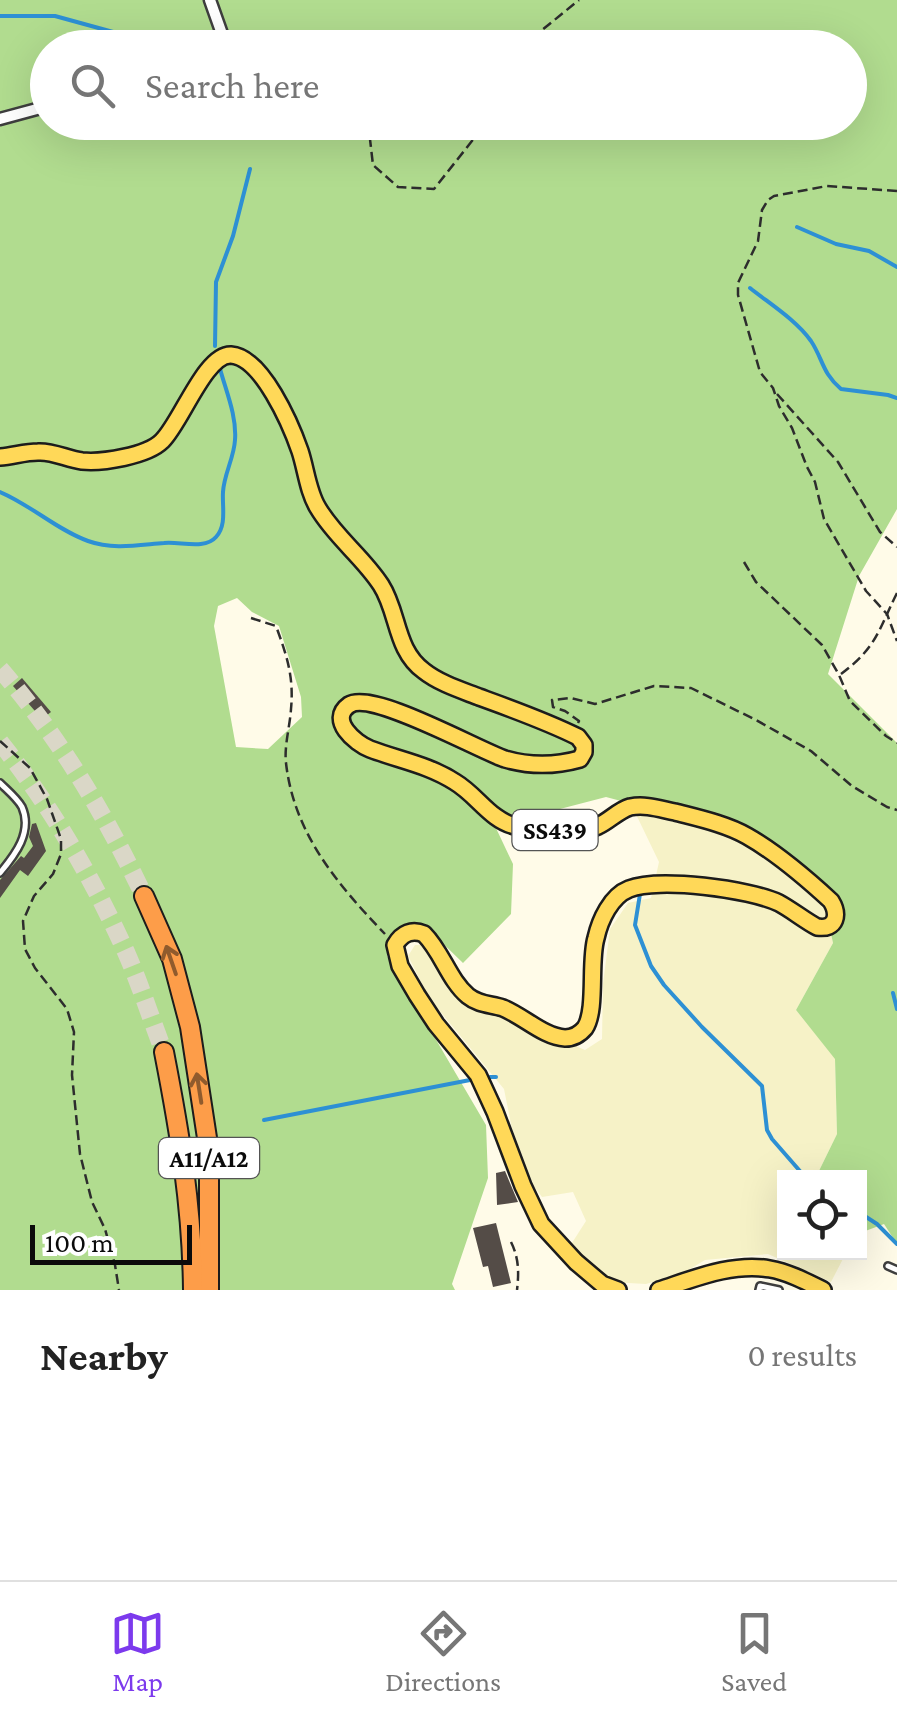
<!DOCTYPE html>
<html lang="en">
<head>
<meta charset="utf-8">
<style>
  :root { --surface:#fff; --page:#f6f6f6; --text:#222; --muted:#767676; --line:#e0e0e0; --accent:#7c3aed }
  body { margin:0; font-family:"Crimson Pro",serif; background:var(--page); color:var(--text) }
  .controls { position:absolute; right:30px; bottom:30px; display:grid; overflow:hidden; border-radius:0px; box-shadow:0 10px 40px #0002 }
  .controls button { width:90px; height:90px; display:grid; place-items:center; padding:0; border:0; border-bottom:2px solid var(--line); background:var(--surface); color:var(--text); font:50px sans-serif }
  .scale { position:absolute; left:30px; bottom:25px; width:162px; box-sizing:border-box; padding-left:10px; border:5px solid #0b0b0b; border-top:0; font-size:28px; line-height:35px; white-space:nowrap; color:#0b0b0b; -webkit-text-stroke:8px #fff; paint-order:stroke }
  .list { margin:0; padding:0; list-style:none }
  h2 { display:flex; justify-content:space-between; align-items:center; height:130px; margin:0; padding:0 40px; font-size:42px }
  h2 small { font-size:32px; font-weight:400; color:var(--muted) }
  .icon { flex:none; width:55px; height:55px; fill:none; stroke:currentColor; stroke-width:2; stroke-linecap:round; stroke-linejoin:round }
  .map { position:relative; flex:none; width:897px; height:1290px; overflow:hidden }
  .search { position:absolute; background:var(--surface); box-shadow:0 10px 40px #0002; left:30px; right:30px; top:30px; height:110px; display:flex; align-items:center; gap:25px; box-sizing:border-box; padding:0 35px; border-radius:55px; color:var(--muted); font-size:38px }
  .sheet { height:290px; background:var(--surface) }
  nav { display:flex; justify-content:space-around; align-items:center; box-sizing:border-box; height:140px; border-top:2px solid var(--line); background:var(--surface); font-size:28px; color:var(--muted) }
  nav a { display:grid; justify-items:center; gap:5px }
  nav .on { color:var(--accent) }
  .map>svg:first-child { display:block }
  .farmland { fill:#f6f2c7 }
  .forest { fill:#b1dc8f; fill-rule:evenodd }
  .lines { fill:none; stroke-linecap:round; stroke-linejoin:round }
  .stream { stroke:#2d90d4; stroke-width:4 }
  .building { fill:#544c47 }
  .highway-tunnel { stroke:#dad7c7; stroke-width:18; stroke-dasharray:18 9; stroke-linecap:butt }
  .lane-casing { stroke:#3e3e3e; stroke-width:10 }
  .street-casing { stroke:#3e3e3e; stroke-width:15 }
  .primary-casing { stroke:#1c1c1c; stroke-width:20 }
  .highway-casing { stroke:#1c1c1c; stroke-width:22 }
  .path { stroke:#2d2d2d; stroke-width:2.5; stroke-dasharray:10 5; stroke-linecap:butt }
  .lane { stroke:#fff; stroke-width:5 }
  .street { stroke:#fff; stroke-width:10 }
  .primary { stroke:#ffd858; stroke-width:15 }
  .highway { stroke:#fd9d49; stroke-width:18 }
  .oneway { stroke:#905b2d }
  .labels { text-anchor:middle; stroke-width:10; stroke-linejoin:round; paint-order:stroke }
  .shield { fill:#fff; stroke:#545454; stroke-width:2.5 }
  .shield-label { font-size:25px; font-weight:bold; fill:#0b0b0b }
</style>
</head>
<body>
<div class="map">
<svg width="897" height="1290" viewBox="0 0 897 1290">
  <rect width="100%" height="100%" fill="#fffbe8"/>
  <polygon class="farmland" points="632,806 745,834 823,897 833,943 796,1010 835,1058 837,1134 816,1177 784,1178 784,1252 846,1253 831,1282 768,1254 705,1260 685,1272 646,1284 611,1282 570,1246 586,1221 573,1192 542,1197 533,1185 512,1129 504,1089 429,998 408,956 415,945 428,945 475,1008 515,1020 585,1050 602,1039 603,984 610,929 628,903 651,898 659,862"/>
  <path class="forest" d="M0,0H897V509L859,576L828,674L897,743V1244L884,1224L860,1233V1178L816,1177L837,1134L835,1059L796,1010L833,943L823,897L745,834L606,797L495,826L513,864L511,914L463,963L426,927L400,928L387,956L486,1125L488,1178L452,1284L455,1290H0ZM48,48H850V122H48ZM237,598L252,612L279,626L301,697L302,717L268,749L236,747L214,626L218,606Z"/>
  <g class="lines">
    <g class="stream">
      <polyline points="0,16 55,16 124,35"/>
      <polyline points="797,227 836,244 869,251 897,267"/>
      <path d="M750,288C770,304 796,320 811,341C823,359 822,373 841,389L888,395L897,398"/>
      <polyline points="215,346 216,282 233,236 250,169"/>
      <path d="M0,492C31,505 57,530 88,541C113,550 138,545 164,543C179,541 205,550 216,537C227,525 222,507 223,492C224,474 234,458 235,440C237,415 225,389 219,365"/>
      <polyline points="640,894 635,925 651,966 664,985 702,1027 762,1086 767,1130 772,1139 806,1178"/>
      <polyline points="893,993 897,1009"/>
      <polyline points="490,1077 496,1077"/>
      <polyline points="264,1120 470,1080"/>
      <polyline points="860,1213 877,1224 897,1244"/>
    </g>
  </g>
  <g class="building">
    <polygon points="22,678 51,712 42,719 13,686"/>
    <polygon points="36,823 46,851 28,876 20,870 0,898 0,880 21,856 24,858 33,846 29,837 32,824"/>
    <polygon points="505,1171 518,1202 497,1205 496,1173"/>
    <polygon points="496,1223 511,1283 493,1287 488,1266 483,1267 473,1228"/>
  </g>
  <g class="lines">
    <g class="highway-tunnel">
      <path d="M0,669C60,738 105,814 144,896"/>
      <path d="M0,742C51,806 92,877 126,952C140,984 151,1019 164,1052"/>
    </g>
    <g class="lane-casing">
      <g id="lane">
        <path d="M0,783C7,790 17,798 22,807C33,832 15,855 0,873"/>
        <polyline points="888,1266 897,1270"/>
        <polyline points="759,1290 760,1286 779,1290"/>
      </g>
    </g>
    <g class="street-casing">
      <g id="street">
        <polyline points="210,0 227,48"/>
        <polyline points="0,119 48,106"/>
      </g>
    </g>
    <g class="primary-casing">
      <g id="primary">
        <path d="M0,457C13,456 25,452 38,452C53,451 67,459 82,461C102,463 147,456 162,441C181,423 205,354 231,355C262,357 291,425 300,451C306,469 308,492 318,508C335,537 363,557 381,585C399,613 395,650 424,671C439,683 461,690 479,697C512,709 546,721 578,737L584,745V752L580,759C555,766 529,766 505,759C478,750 372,690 349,705C328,720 355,743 370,749C399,760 429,765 455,782C477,795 490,820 515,826C537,831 578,836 598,826C609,821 619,810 630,807C646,804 660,809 675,812C698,818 726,824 747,836C777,853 806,878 831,901C839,914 837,930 817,927C804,920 792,910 779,903C750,889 658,877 629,889C611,896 600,920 596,938C589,961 597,1010 585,1028C580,1034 573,1038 565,1038C544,1037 523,1016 503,1008C491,1004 479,1005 468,996C449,980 442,952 424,934C412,929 402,933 395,945L400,966L417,995L436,1024L478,1075L495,1112L523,1186L541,1224L576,1262L602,1284L618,1290"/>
        <path d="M659,1290C693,1279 733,1262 770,1269C788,1272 807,1282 823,1290"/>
      </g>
    </g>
    <g class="highway-casing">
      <g id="highway">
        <polyline points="144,896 172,959 190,1027 209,1151 209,1290"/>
        <path d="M164,1052C180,1134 192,1206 193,1290"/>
      </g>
    </g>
    <g class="path">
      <polyline points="520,48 579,0"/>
      <polyline points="368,122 373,165 398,187 434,189 487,122"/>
      <polyline points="897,191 827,186 774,196 768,200 762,210 758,241 738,283 738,295 760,372 773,388 779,406 792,428 807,467 815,482 824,519 866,591 887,614 897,641"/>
      <polyline points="777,394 838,462 880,532 897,547"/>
      <polyline points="744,562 756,582 822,645 839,675 850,701 886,736 897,743"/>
      <path d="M251,618L276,626C287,656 294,677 291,709C290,726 284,746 286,763C294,834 338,885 385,934"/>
      <path d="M841,674C877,647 878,631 897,593"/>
      <polyline points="578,723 579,721 565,711 553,707 552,700 571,698 595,704 654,686 691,688 756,720 811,751 852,786 887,807 897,810"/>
      <polyline points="0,741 30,768 47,799 61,839 61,854 53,874 34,896 23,921 25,949 35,968 67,1009 74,1032 72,1075 80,1154 92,1202 105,1229 115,1265 119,1290"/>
      <path d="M511,1242C519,1258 519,1273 517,1290"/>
    </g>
    <use href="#lane" class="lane"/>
    <use href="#street" class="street"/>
    <use href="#primary" class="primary"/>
    <use href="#highway" class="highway"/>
  </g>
  <defs><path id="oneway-shaft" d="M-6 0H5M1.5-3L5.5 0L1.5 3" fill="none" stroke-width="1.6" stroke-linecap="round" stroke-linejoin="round" transform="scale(2.5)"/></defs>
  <g class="oneway">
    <use href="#oneway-shaft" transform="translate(171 960) rotate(-109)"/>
    <use href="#oneway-shaft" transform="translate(199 1088) rotate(-99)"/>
  </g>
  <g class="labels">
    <g class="shield">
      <rect x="512.5" y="810" width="85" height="40" rx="8"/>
      <rect x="159" y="1138" width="100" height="40" rx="8"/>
    </g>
    <g class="shield-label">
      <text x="555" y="839">SS439</text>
      <text x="209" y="1167">A11/A12</text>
    </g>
  </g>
</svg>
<div class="controls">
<button><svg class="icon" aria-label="locate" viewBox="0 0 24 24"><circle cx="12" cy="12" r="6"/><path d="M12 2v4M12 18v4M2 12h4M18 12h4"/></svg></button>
</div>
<div class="scale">100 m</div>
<div class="search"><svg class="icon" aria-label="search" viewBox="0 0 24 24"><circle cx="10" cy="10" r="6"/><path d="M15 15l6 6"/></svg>Search here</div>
</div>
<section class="sheet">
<h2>Nearby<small>0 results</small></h2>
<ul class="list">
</ul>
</section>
<nav>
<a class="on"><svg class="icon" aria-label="map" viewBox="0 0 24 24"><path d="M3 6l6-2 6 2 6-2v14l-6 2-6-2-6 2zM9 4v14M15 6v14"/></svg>Map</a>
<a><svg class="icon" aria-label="directions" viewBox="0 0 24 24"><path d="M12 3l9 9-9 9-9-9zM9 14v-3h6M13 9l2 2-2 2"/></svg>Directions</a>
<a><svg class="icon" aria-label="saved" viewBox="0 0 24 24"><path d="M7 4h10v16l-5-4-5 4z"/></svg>Saved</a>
</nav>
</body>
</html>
